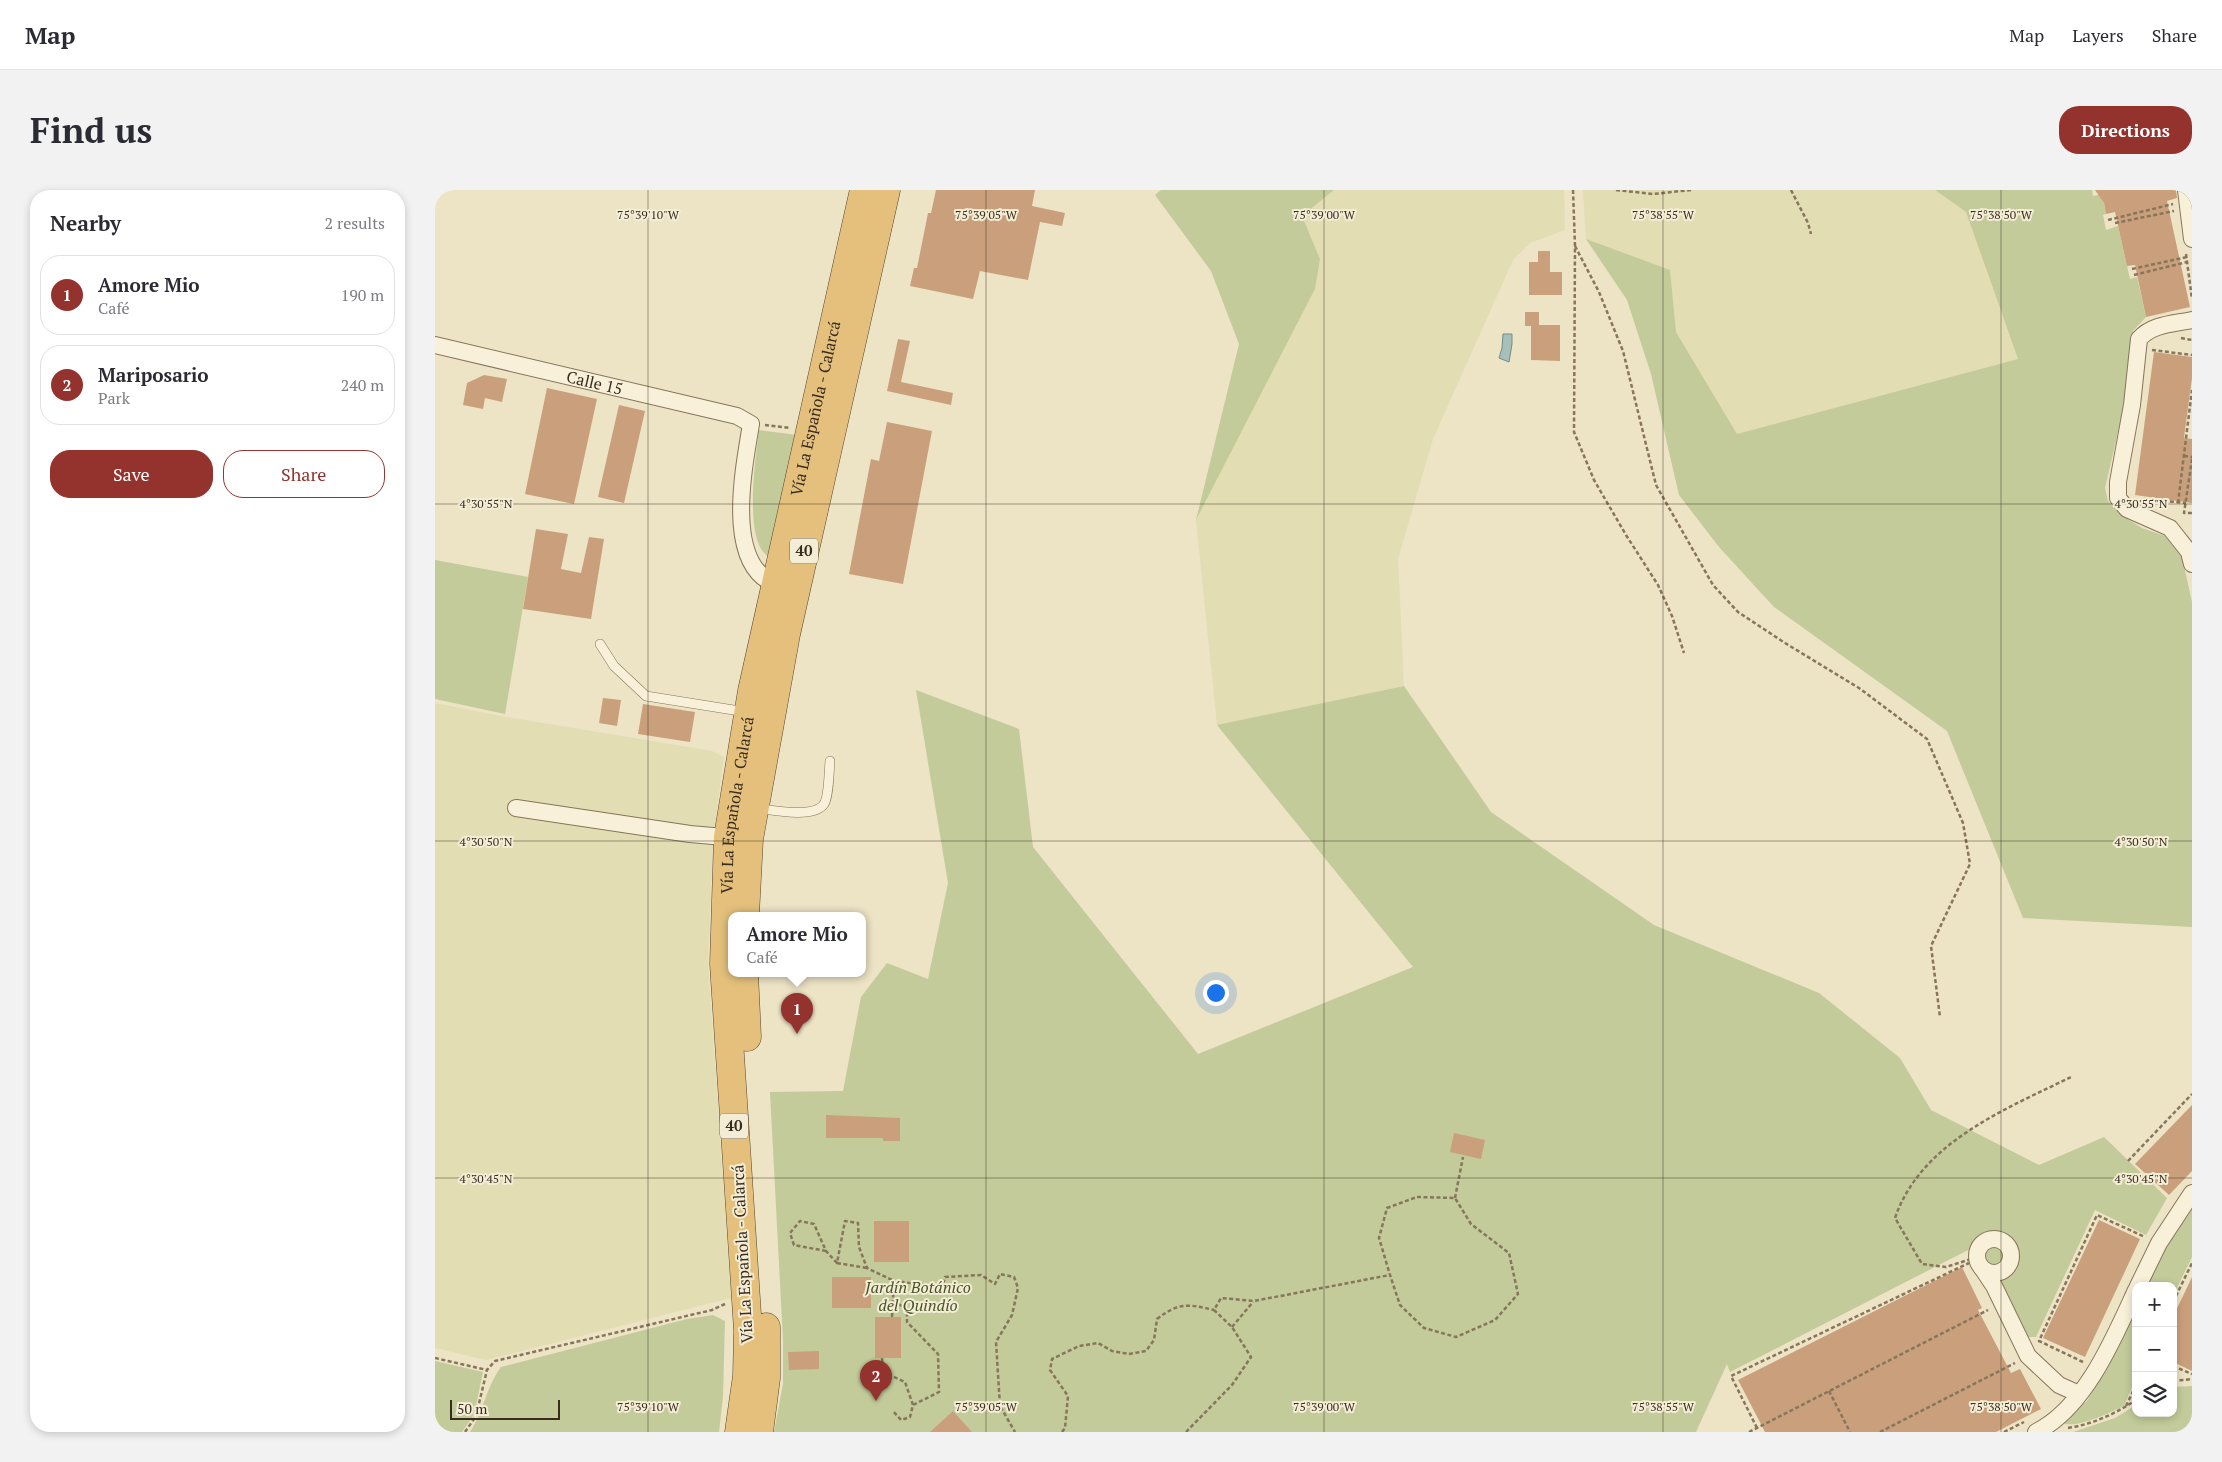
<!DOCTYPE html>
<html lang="en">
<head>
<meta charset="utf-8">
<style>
  :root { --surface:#fff; --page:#f2f2f3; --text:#2b2b33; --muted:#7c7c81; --line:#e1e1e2; --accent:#94322e }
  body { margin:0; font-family:"PT Serif",serif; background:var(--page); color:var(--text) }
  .controls { position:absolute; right:15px; bottom:15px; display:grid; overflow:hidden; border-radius:10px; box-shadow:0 2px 8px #0003 }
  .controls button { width:45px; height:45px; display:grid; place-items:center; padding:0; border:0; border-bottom:1px solid var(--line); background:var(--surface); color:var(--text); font:25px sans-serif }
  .scale { position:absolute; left:15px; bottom:12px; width:110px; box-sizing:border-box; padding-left:5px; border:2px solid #382c1f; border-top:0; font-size:14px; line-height:18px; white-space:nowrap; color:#382c1f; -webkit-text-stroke:4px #f4edd5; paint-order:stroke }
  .you { position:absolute; left:780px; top:802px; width:18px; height:18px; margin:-12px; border:4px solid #fff; border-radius:50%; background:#1a73e8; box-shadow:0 0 0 8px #1a73e833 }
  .badge { display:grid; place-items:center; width:32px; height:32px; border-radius:50%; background:var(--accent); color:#fff; font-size:16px; font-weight:700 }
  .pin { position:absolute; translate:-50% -41px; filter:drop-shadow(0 1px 2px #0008) }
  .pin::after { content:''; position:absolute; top:26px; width:18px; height:15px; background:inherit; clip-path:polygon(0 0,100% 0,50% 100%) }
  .popup { position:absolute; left:293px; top:722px; width:138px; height:65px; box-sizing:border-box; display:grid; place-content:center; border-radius:10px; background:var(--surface); filter:drop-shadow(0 1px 4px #0005); font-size:16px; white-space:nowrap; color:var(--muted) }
  .popup b { font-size:19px; color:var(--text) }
  .popup::after { content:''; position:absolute; left:50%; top:100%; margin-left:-10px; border:10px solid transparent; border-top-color:var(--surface) }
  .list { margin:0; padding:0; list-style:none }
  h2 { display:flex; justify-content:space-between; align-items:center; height:65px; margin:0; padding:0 20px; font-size:21px }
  h2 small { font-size:16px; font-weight:400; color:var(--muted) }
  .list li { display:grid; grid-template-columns:32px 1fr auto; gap:15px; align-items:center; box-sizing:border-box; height:80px; margin:0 10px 10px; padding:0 10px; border:1px solid var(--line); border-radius:20px }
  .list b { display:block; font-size:19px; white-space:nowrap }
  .list p { margin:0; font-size:16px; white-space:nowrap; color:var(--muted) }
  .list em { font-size:16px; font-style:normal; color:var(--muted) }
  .actions { display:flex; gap:10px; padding:15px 20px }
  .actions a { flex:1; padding:11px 0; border:1px solid var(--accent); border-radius:20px; text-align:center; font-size:18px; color:var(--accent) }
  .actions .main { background:var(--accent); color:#fff }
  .icon { flex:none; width:28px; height:28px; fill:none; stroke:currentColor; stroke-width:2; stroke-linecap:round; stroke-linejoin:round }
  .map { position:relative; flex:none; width:1757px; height:1242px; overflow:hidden; border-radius:20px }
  header { display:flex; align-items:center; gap:30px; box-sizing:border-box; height:70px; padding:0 25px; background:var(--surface); border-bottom:1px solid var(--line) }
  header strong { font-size:24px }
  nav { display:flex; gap:28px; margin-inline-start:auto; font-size:18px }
  .intro { display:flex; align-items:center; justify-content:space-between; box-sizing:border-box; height:120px; padding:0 30px }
  h1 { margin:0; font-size:35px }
  .button { padding:12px 22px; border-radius:20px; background:var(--accent); color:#fff; font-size:18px; font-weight:700 }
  main { display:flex; gap:30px; padding:0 30px }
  aside { flex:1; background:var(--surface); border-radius:20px; box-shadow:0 2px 8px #0003 }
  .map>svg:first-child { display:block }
  .farmland { fill:#e2ddb3 }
  .green { fill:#c2cb99 }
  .water { fill:#a7c0ba; stroke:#6e8e88 }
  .building { fill:#caa07c }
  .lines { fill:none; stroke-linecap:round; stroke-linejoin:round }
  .service-casing { stroke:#87755c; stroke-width:10 }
  .minor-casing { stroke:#87755c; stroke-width:18 }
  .trunk-casing { stroke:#554330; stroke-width:29 }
  .path { stroke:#87755c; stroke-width:2.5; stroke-dasharray:4 2.5; stroke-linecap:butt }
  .service { stroke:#f8f0d8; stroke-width:9 }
  .minor { stroke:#f8f0d8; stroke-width:16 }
  .trunk { stroke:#e4c07c; stroke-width:28 }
  .ticks { fill:none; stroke:#382c1f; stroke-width:1; stroke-opacity:0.45 }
  .labels { text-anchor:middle; stroke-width:4; stroke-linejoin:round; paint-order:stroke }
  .shield { fill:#f4edd5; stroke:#706656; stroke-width:1 }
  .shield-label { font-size:15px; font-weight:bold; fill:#382c1f }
  .street-label { font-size:16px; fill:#382c1f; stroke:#f4edd5 }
  .park-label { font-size:16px; font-style:italic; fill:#465426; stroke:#f4edd5 }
  .ticks-label { font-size:12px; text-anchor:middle; fill:#382c1f; stroke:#f4edd5; stroke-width:4; stroke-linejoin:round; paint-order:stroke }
</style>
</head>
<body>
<header>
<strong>Map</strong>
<nav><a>Map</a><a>Layers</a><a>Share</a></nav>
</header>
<div class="intro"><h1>Find us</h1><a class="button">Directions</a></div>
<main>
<aside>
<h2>Nearby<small>2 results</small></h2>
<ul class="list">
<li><span class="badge">1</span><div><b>Amore Mio</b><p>Café</p></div><em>190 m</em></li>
<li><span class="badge">2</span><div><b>Mariposario</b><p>Park</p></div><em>240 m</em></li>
</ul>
<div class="actions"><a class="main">Save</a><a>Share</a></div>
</aside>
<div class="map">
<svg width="1757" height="1242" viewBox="0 0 1757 1242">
  <rect width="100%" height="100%" fill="#ede3c5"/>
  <g class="farmland">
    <polygon points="899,0 1129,0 1130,40 1095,53 1078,70 998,249 963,369 969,496 782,535 761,330 880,99 885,69 867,26"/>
    <polygon points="1148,0 1500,0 1531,22 1583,169 1302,244 1241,142 1235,81 1151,49"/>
    <polygon points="0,513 71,527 277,561 289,567 278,648 273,773 296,1108 51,1170 0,1158"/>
  </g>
  <g class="green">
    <polygon points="726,0 899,0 867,26 885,69 880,99 761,330 804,154 776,81 720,5"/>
    <polygon points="1500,0 1657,0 1658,6 1667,4 1671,24 1668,25 1671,40 1683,36 1695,89 1702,87 1711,127 1698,141 1687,225 1670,298 1673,311 1685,324 1707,338 1730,346 1747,367 1757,412 1757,737 1588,728 1512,541 1339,417 1284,357 1244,305 1216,184 1192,110 1151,49 1235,80 1241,142 1302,244 1583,169 1531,22"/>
    <path d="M324,240L362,245L333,366C308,352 321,265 324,240Z"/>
    <polygon points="0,370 93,387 70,524 0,509"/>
    <path d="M969,496L1056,622L1219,735L1384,803L1465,868L1496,920L1604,975L1669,947L1732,1008L1711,1045L1660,1020L1601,1147H1592L1564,1092C1570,1086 1576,1083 1580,1075C1584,1065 1580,1049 1570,1044C1561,1039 1551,1043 1543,1046L1537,1058L1295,1182L1292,1174L1261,1242H339L348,1194V1150L335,902L408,901L426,807L452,773L493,789L513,693L481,500L584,539L598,657L763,864L978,777L782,535Z"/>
    <polygon points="1757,1015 1757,1067 1738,1106 1738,1096 1711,1096 1731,1054"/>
    <circle cx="1559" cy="1066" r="9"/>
    <path d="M1701,1119V1188L1689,1216C1673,1223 1643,1239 1626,1233L1652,1211L1669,1182Z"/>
    <path d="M278,1125L290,1131L288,1207L284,1242H35C49,1221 51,1197 66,1177L252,1129Z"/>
    <polygon points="0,1171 48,1182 39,1225 27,1242 0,1242"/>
    <polygon points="1757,1196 1757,1242 1638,1242 1680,1228 1701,1215 1701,1223 1738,1223 1738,1197"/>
  </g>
  <polygon class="water" points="1068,144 1077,144 1077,154 1074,172 1064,168 1067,158"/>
  <g class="building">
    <polygon points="501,0 600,0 597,16 630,23 627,36 605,32 593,90 545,81 538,109 475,96 479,78 482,78 493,23 496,23"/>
    <polygon points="1660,0 1741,0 1742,8 1732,11 1755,117 1711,127 1700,75 1692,76 1680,22 1671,24 1669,13"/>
    <polygon points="1103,61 1115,61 1115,82 1127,82 1127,105 1094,105 1094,72 1103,72"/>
    <polygon points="1090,122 1104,122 1104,135 1125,135 1125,171 1096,170 1096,136 1090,136"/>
    <polygon points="463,149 475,151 466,192 518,203 516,215 452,201"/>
    <polygon points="1719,162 1757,167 1757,188 1749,248 1757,249 1757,313 1700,305"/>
    <polygon points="49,185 72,189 67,212 50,208 48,219 28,215 32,193"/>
    <polygon points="112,198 162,209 139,314 90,304"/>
    <polygon points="184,215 210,221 189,313 163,307"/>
    <polygon points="452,232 497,241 468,394 414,384 436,269 444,271"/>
    <polygon points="101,339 133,344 126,379 146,383 154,347 169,349 156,429 88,419"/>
    <polygon points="168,508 186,510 182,536 164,533"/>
    <polygon points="208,514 260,522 255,552 203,544"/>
    <polygon points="1757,915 1757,981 1734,1005 1700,974"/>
    <polygon points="391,925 465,928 465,951 448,951 448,948 391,948"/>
    <polygon points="1019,943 1050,950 1046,969 1015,962"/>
    <polygon points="1664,1030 1705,1049 1650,1167 1608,1148"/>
    <rect x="439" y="1031" width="35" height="41"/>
    <polygon points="1527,1077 1547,1118 1543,1120 1576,1183 1585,1179 1606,1219 1561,1242 1330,1242 1303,1190"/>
    <rect x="397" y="1087" width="39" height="31"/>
    <polygon points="1757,1087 1757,1181 1738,1172 1738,1127"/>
    <rect x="440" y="1127" width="26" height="41"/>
    <polygon points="384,1161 384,1179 354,1180 353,1162"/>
    <polygon points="518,1221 537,1242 495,1242"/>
  </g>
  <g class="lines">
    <g class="service-casing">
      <g id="service">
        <polyline points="165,454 179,476 211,506 311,522"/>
        <path d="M321,618C337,620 379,629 389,614C394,607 394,581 395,571"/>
      </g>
    </g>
    <g class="minor-casing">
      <g id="minor">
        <polyline points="1751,0 1757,49"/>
        <path d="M1757,130C1738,134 1717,134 1704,149L1697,215L1683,292V308L1692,319L1735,338L1754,362L1757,374"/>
        <path id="s1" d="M0,155L302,226L316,234C309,278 286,384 349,397"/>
        <polyline points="81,618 255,644 301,648"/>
        <circle cx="1559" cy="1066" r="17"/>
        <polyline points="1547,1078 1559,1096 1593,1166 1624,1195 1644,1204"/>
        <polyline points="1703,1096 1724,1053 1757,1003"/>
        <path d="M1601,1242C1650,1218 1679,1148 1701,1100"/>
      </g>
    </g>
    <g class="trunk-casing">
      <g id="trunk">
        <polyline points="310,725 314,649 351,444 451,0"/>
        <polyline points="309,783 312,847"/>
        <path id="s2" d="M304,1242L312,1186L313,1140L289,774L293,647L317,501L429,0"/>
        <polyline points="324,1242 331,1188 331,1137"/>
      </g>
    </g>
    <g class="path">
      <polyline points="1138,0 1140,56 1139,242 1159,290 1191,345 1223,395 1237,426 1249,463"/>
      <polyline points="1181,0 1218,4 1256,0"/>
      <polyline points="1356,0 1373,33 1376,44"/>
      <polyline points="1673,30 1738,14"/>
      <polyline points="1680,33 1739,21"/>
      <polyline points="1140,56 1164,102 1188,161 1221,295 1278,395 1303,422 1350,453 1424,498 1492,549 1528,633 1535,674 1496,756 1505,827"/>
      <polyline points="1751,64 1757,109"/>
      <polyline points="1697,79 1752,67"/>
      <polyline points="1699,85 1752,72"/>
      <polyline points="1746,148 1757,150"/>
      <polyline points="1717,160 1757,165"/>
      <polyline points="330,235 355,238"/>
      <polyline points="1749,266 1757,267"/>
      <polyline points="1757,269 1749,323 1757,323"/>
      <polyline points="1709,309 1751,313"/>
      <polyline points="1743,313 1757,200"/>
      <polyline points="1693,971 1757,904"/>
      <polygon points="982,1007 1020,1008 1036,1034 1074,1063 1083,1104 1060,1130 1021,1147 989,1138 965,1115 955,1085 944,1048 952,1018"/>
      <polyline points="1020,1008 1028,967"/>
      <polyline points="391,1061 359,1055 355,1043 365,1031 379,1034 391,1061 402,1073 410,1031 423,1033 424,1057 432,1078 459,1091 507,1097 510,1087 546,1085 560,1094 565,1084 579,1087 583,1098 577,1125 561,1152 565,1216 580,1242"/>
      <path d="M1536,1069L1511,1077L1487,1074L1460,1028C1486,952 1571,919 1636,887"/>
      <polyline points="402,1073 432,1078"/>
      <polyline points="458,1111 472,1119 472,1132 503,1164 504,1202 478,1215"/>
      <polyline points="1738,1112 1757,1073"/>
      <polyline points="457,1127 459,1091"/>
      <polyline points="797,1137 818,1112"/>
      <polyline points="0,1168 52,1180"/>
      <polyline points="447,1168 448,1182 470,1192 478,1215 475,1227 466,1230 458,1221"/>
      <polyline points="1648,1172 1604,1151 1662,1025 1710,1047"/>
      <polyline points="1738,1176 1757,1184"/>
      <polyline points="1738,1191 1757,1189"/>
      <polyline points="1394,1201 1415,1242"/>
      <polyline points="1691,1216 1701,1195"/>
      <polyline points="1322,1238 1296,1186 1534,1073"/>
      <path d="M1633,1238C1658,1234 1680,1224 1701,1210"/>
      <polyline points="30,1242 41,1226 52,1180 60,1171 277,1120 290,1114"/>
      <path d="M627,1242L630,1238L633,1206L615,1180L617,1169L644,1156L663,1153L677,1161L694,1164L711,1161L719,1150L722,1129C744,1112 753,1114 779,1120"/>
      <polyline points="751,1242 797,1195 816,1167 797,1137 779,1120 786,1108 819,1111 955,1085"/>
      <polyline points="1314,1242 1553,1120"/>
      <polyline points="1445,1242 1580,1173"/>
      <polyline points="1569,1242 1589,1232"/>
    </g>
    <use href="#service" class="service"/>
    <use href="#minor" class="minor"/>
    <use href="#trunk" class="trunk"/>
  </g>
  <path class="ticks" d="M213,0V1242M551,0V1242M889,0V1242M1228,0V1242M1566,0V1242M0,314H1757M0,651H1757M0,988H1757"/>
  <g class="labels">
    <g class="shield">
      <rect x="355" y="348.5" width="28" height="25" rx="4"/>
      <rect x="285" y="923.5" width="28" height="25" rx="4"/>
    </g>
    <g class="shield-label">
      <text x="369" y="366">40</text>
      <text x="299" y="941">40</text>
    </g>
    <g class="street-label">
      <text dy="6" stroke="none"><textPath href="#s1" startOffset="164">Calle 15</textPath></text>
      <text dy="6" stroke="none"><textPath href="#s2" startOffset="1034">Vía La Española - Calarcá</textPath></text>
      <text dy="6" stroke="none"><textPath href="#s2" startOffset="629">Vía La Española - Calarcá</textPath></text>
      <text transform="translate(307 1064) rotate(-93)" y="6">Vía La Española - Calarcá</text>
    </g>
    <g class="park-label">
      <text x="483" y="1103">Jardín Botánico<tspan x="483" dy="18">del Quindío</tspan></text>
    </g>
  </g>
  <g class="ticks-label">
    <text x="213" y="29">75°39'10"W</text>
    <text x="551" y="29">75°39'05"W</text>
    <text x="889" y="29">75°39'00"W</text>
    <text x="1228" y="29">75°38'55"W</text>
    <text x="1566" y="29">75°38'50"W</text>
    <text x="51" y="318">4°30'55"N</text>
    <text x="1706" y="318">4°30'55"N</text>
    <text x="51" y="656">4°30'50"N</text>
    <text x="1706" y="656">4°30'50"N</text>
    <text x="51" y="993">4°30'45"N</text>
    <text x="1706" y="993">4°30'45"N</text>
    <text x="213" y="1221">75°39'10"W</text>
    <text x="551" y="1221">75°39'05"W</text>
    <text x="889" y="1221">75°39'00"W</text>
    <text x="1228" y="1221">75°38'55"W</text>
    <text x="1566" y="1221">75°38'50"W</text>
  </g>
</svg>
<div class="controls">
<button>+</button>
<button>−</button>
<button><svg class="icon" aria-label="layers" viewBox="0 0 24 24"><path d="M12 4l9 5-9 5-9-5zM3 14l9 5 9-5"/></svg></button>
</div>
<div class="scale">50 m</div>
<div class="you"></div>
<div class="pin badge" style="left:362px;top:844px">1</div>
<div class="popup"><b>Amore Mio</b>Café</div>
<div class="pin badge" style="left:441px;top:1211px">2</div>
</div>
</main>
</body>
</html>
